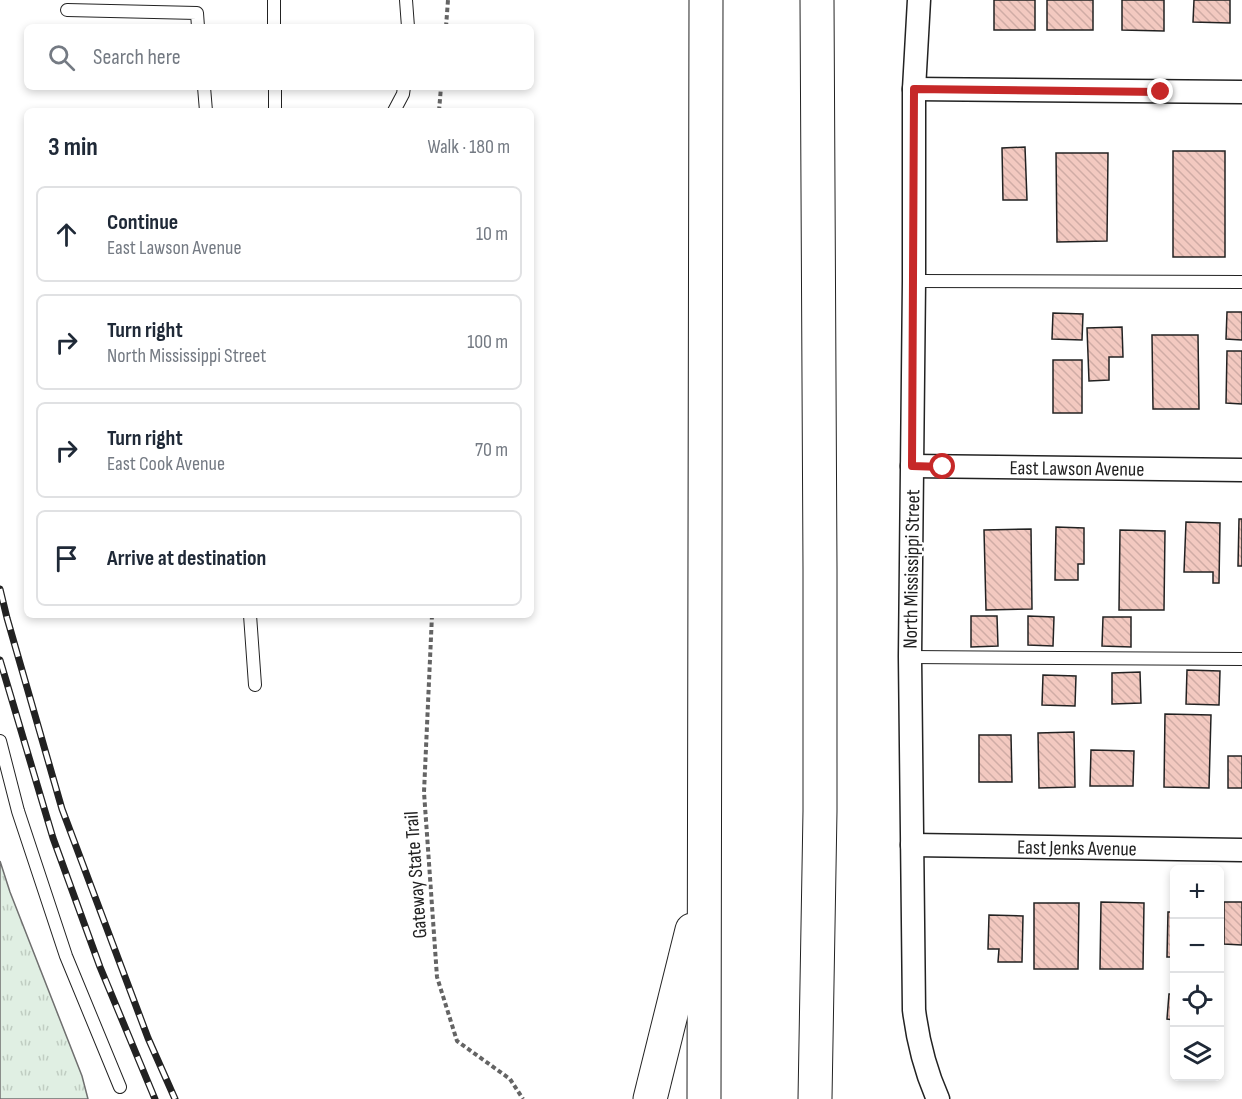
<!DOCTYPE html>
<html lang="en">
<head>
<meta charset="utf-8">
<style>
  :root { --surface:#fff; --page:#f6f6f7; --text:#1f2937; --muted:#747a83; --line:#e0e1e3 }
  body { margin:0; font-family:"Sofia Sans Condensed",sans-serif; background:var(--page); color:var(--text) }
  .controls { position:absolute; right:18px; bottom:18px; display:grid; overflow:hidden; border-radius:9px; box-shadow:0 3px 9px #0003 }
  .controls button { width:54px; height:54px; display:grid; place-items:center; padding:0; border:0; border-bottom:2px solid var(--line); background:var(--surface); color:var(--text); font:30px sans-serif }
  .stop { position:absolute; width:18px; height:18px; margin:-14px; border:4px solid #c62828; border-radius:50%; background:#fff }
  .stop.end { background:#c62828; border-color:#fff; box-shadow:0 2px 6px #0008 }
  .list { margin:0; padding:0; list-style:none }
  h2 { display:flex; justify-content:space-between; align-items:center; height:78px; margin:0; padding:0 24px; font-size:26px }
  h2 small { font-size:20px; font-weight:400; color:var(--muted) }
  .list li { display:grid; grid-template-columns:39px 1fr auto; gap:18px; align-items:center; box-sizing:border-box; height:96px; margin:0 12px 12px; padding:0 12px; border:2px solid var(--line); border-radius:9px }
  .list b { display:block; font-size:22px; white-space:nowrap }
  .list p { margin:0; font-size:20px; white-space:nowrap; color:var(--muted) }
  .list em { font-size:20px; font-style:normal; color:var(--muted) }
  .icon { flex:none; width:33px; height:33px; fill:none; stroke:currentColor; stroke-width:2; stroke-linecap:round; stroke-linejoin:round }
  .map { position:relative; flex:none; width:1242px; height:1099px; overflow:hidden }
  .search { position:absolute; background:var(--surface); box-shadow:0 3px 9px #0003; left:24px; top:24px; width:510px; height:66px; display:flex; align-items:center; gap:15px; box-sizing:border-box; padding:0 21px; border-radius:9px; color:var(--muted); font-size:22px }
  .panel { position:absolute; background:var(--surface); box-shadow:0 3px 9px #0003; left:24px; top:108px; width:510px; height:510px; border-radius:9px }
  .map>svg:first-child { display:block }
  .grass { fill:url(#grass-tufts); stroke:#6f6f6f; stroke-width:1.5 }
  .building { fill:url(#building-back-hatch); stroke:#222; stroke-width:1.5 }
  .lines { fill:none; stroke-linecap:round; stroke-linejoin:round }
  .lane-casing { stroke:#222; stroke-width:14 }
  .street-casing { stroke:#222; stroke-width:25 }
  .highway-casing { stroke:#222; stroke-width:35 }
  .path { stroke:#646464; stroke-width:4; stroke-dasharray:4.5 3; stroke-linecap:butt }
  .lane { stroke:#fff; stroke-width:12 }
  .street { stroke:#fff; stroke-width:22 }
  .highway { stroke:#fff; stroke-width:33 }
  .rail-casing { stroke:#222; stroke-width:7 }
  .rail { stroke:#fff; stroke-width:4.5; stroke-dasharray:14; stroke-linecap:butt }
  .route { stroke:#c62828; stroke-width:8 }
  .labels { text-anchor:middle; stroke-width:4.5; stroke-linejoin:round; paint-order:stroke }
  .street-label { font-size:20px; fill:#222; stroke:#fff }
</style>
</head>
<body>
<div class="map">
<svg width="1242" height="1099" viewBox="0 0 1242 1099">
  <defs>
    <pattern id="grass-tufts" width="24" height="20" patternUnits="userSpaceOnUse" patternTransform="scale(1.5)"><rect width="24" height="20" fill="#e0efe3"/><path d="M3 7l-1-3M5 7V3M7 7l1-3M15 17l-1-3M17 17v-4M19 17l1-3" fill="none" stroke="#c0cdc2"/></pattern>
    <pattern id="building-back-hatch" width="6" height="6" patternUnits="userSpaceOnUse" patternTransform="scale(1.5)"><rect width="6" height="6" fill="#f3c9c0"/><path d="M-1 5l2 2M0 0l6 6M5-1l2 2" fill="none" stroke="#d0aca5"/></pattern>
  </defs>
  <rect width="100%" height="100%" fill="#fff"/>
  <polygon class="grass" points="0,861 10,892 82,1076 88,1099 0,1099"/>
  <g class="building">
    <rect x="994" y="0" width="41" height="30"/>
    <rect x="1047" y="0" width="46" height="30"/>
    <polygon points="1122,0 1164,0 1164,31 1122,30"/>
    <polygon points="1194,0 1230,0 1230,23 1193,22"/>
    <polygon points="1025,147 1027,200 1003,200 1002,148"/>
    <rect x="1173" y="151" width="52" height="106"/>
    <polygon points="1056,153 1108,153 1107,241 1057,242"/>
    <polygon points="1227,312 1242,312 1242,340 1226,339"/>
    <polygon points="1053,313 1083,314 1082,340 1052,339"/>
    <polygon points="1122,327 1123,357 1109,357 1109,380 1089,381 1087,328"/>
    <polygon points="1152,335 1198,335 1199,409 1153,409"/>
    <polygon points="1227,351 1242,351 1242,404 1226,403"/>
    <rect x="1053" y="360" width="29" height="53"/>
    <polygon points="1239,519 1242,519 1242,566 1238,566"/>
    <polygon points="1186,522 1220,523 1219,583 1213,583 1213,572 1184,572"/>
    <polygon points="1056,527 1084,528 1084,564 1078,564 1078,580 1055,580"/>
    <polygon points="1031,529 1032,609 986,610 984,530"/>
    <polygon points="1120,530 1165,531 1164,610 1119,610"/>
    <polygon points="971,616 997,616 998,646 971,647"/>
    <polygon points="1028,616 1054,617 1053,646 1028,645"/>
    <polygon points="1103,617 1131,617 1131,647 1102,646"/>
    <polygon points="1187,670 1220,671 1219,705 1186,704"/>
    <polygon points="1140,672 1141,703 1112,704 1112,673"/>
    <polygon points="1043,675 1076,676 1075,706 1042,705"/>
    <polygon points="1165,714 1211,715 1209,788 1164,787"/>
    <polygon points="1074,732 1075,787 1039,788 1038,733"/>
    <polygon points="979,735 1011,735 1012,782 979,782"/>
    <polygon points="1091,750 1134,751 1133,786 1090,786"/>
    <rect x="1228" y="756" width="14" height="32"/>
    <polygon points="1101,902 1144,903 1143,969 1100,969"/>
    <polygon points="1224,902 1242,902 1242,945 1224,944"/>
    <polygon points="1034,903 1079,903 1078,969 1034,969"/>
    <polygon points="1168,912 1174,912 1174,957 1167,957"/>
    <polygon points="989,915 1023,916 1022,962 998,962 999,949 988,949"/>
    <polygon points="1169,994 1174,994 1174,1020 1167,1019"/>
  </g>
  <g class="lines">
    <g class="lane-casing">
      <g id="lane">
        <polyline points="274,0 274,27"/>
        <polyline points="406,0 408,27"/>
        <polyline points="67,10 197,13 198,27"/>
        <polyline points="204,87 206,111"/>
        <polyline points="275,87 275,111"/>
        <polyline points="394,111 403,94 404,87"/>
        <polyline points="914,281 1242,282"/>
        <polyline points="250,615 255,685"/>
        <polyline points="910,657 1242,659"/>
        <polyline points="0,741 18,811 66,956 120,1087"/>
      </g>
    </g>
    <g class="street-casing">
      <g id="street">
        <path d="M919,0L914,89V281L910,657L914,1010C918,1042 925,1070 938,1099"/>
        <polyline points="914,89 1242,92"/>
        <path id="s1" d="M912,466L1242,470"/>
        <path id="s2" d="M912,845L1242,850"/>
      </g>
    </g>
    <g class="highway-casing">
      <g id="highway">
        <polyline points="650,1099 692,930"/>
        <polyline points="704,1099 706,0"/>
        <polyline points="815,1099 820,811 820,570 817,0"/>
      </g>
    </g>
    <g class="path">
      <polyline points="446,27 448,0"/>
      <polyline points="439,111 441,87"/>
      <polyline points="432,615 424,792 437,977 457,1041 510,1079 523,1099"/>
    </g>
    <use href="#lane" class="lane"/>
    <use href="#street" class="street"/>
    <use href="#highway" class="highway"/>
    <g class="rail-casing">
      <g id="rail">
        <polyline points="0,589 7,618 62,809 148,1038 175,1099"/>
        <polyline points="0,660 53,838 100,967 155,1099"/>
      </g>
    </g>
    <use href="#rail" class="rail"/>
  </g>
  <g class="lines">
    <polyline class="route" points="943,467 912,466 914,89 1161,92"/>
  </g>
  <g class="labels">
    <g class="street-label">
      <text dy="7" stroke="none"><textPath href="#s1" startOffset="165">East Lawson Avenue</textPath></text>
      <text transform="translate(911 569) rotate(-89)" y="7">North Mississippi Street</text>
      <text dy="7" stroke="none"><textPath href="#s2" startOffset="165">East Jenks Avenue</textPath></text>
      <text transform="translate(415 875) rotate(-94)" y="7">Gateway State Trail</text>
    </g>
  </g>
</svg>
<div class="controls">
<button>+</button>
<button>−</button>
<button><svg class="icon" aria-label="locate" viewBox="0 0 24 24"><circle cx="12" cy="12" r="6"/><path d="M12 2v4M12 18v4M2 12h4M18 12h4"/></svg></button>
<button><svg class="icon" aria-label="layers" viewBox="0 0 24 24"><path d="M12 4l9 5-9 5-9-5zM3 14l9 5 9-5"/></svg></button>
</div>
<div class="stop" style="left:943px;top:467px"></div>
<div class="stop end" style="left:1161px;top:92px"></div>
<div class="search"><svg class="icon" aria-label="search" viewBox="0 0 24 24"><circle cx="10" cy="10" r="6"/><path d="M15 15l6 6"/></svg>Search here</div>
<section class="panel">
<h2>3 min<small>Walk · 180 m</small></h2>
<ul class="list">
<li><svg class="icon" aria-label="ahead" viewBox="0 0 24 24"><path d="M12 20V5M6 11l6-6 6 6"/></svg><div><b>Continue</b><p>East Lawson Avenue</p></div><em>10 m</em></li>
<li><svg class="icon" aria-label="right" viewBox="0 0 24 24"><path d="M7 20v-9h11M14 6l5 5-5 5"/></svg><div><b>Turn right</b><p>North Mississippi Street</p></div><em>100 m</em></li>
<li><svg class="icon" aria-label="right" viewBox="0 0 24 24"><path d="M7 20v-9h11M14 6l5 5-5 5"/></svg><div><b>Turn right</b><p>East Cook Avenue</p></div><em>70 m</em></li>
<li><svg class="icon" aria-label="arrive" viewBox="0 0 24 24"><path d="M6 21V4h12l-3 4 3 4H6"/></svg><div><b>Arrive at destination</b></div></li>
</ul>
</section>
</div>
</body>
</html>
